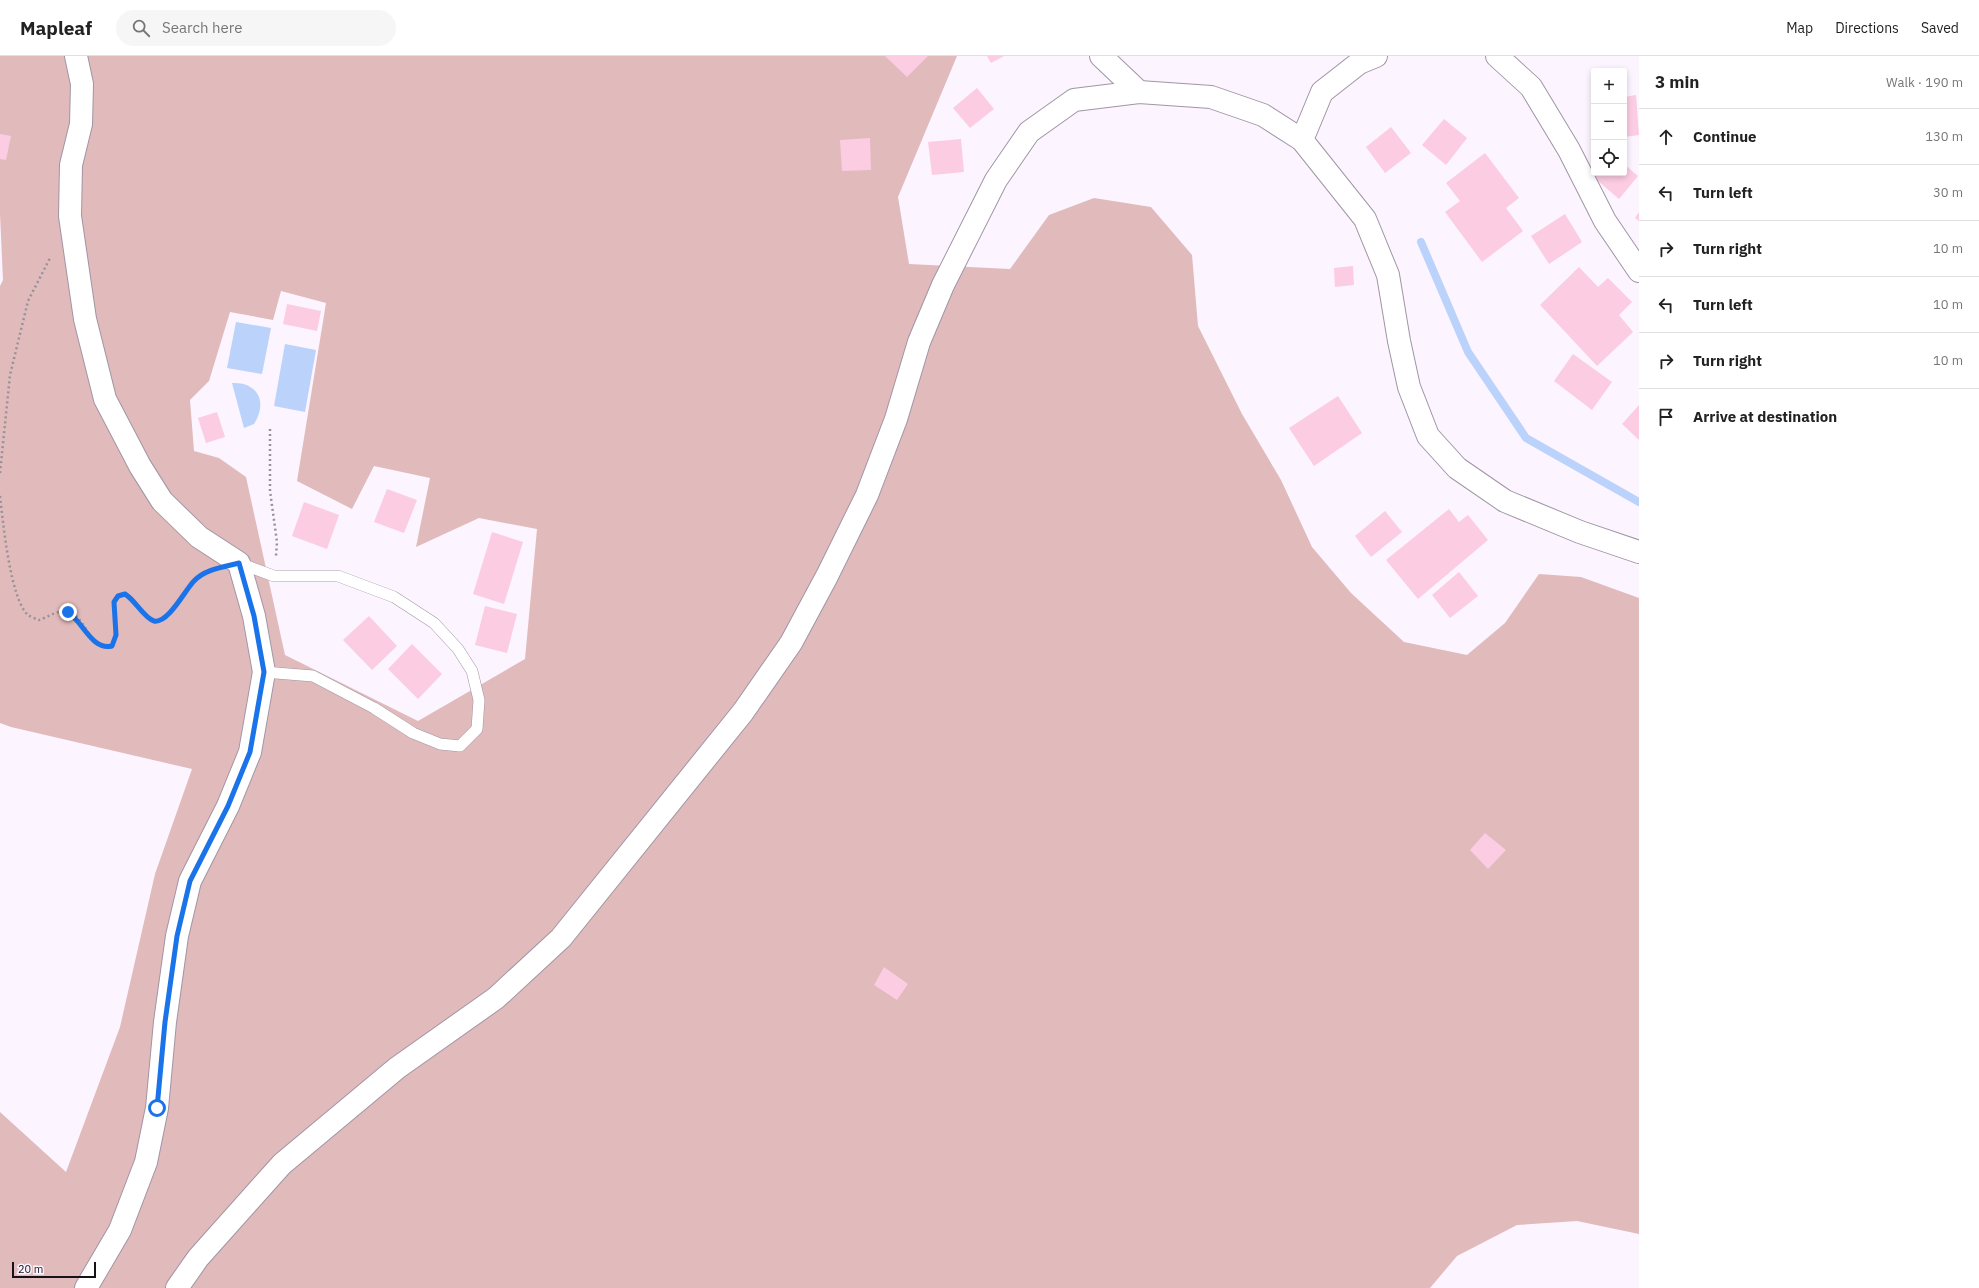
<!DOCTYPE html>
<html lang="en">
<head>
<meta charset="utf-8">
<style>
  :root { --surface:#fff; --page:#f6f6f6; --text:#222; --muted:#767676; --line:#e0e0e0 }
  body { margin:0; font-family:"IBM Plex Sans",sans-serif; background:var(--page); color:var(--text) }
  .controls { position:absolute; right:12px; top:12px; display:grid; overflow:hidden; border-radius:4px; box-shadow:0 2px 6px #0003 }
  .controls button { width:36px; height:36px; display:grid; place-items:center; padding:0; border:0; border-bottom:1px solid var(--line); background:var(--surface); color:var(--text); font:20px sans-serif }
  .scale { position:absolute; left:12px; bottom:10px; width:84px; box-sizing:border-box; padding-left:4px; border:2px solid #161218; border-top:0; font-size:11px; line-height:14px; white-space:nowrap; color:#161218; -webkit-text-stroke:3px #fcf4ff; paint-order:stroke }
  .stop { position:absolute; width:12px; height:12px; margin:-9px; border:3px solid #1a73e8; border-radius:50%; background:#fff }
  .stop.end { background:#1a73e8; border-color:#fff; box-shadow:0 1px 4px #0008 }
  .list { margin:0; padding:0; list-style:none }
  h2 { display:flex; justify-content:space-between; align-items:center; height:52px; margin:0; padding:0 16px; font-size:17px }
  h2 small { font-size:13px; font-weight:400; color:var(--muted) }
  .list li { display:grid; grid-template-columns:26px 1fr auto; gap:12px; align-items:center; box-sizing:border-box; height:56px; padding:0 16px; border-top:1px solid var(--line) }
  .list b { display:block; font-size:15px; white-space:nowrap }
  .list em { font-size:13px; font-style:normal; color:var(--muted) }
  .icon { flex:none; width:22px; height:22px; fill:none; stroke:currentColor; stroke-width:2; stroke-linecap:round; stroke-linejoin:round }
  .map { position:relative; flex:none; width:1639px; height:1232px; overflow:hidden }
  header { display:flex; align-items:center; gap:24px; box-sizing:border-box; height:56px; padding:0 20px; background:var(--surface); border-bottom:1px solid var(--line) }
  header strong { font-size:19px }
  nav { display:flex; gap:22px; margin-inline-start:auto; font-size:14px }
  .search { width:280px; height:36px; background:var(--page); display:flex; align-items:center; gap:10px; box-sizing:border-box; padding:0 14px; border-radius:22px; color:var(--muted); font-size:15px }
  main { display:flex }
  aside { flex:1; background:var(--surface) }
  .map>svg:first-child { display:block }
  .green { fill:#e1babb; fill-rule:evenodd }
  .water { fill:#bbd2fb }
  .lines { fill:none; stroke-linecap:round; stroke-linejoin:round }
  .stream { stroke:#bbd2fb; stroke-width:8 }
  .building { fill:#fccce3 }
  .service-casing { stroke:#a195a5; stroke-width:12 }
  .minor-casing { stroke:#a195a5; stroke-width:24 }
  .path { stroke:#97919a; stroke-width:2.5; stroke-dasharray:2 3; stroke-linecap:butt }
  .service { stroke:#fff; stroke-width:11 }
  .minor { stroke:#fff; stroke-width:22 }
  .route { stroke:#1a73e8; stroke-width:5 }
</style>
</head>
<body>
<header>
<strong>Mapleaf</strong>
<div class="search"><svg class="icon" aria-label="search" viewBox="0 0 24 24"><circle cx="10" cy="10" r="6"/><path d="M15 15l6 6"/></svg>Search here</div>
<nav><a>Map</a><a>Directions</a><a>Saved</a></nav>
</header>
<main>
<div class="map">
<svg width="1639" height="1232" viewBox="0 0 1639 1232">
  <rect width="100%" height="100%" fill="#fcf4ff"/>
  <path class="green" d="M0,0H957L898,141L909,208L1010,213L1049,159L1094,142L1151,151L1192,199L1198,270L1242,358L1281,424L1312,491L1351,537L1404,586L1467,599L1505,567L1539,518L1581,521L1639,542V1178L1577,1165L1517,1169L1457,1200L1430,1232H0V1056L66,1116L120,971L155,818L192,713L11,671L0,667V230L3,224L0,158ZM281,235L326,247L297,425L352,453L374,410L430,422L416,491L479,462L537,473L525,603L418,665L285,599L246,421L219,402L194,395L190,344L209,325L230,256L273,264Z"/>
  <g class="water">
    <polygon points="236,266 271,272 262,318 227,312"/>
    <polygon points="285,288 316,294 305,356 274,350"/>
    <path d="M232,327C258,326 268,346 254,368L244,372Z"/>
  </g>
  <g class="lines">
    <polyline class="stream" points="1421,186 1468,296 1526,382 1639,446"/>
  </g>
  <g class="building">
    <polygon points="885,0 928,0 907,21"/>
    <polygon points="987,0 1004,0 991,7"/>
    <polygon points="977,32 994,53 970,72 953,52"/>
    <polygon points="1636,39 1639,79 1624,81 1624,41"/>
    <polygon points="1444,63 1467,82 1446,109 1422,89"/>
    <polygon points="1391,71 1411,97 1385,117 1366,91"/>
    <polygon points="0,78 11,80 6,104 0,103"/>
    <polygon points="870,82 871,114 842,115 840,84"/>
    <polygon points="961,83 964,116 932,119 928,86"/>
    <polygon points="1485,97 1519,142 1506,152 1523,175 1482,206 1445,156 1460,145 1446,127"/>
    <polygon points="1624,108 1638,120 1619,143 1591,119 1594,116 1594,117 1624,117"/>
    <polygon points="1639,156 1639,165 1635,162"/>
    <polygon points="1565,158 1582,186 1549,208 1531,180"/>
    <polygon points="1353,210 1354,229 1335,231 1334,212"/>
    <polygon points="1579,211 1598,231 1608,222 1632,246 1619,259 1633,276 1597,310 1540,249"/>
    <polygon points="287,248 321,255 317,275 283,268"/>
    <polygon points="1573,298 1612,326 1592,354 1554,325"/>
    <polygon points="1338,340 1362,377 1314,410 1289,372"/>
    <polygon points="1639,349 1639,384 1622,368"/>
    <polygon points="217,356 225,381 206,387 198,362"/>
    <polygon points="387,433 417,444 404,477 374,466"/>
    <polygon points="304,446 339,459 327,493 292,480"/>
    <polygon points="1449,453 1459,466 1468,459 1488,484 1418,543 1386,504"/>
    <polygon points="1385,455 1402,476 1371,501 1355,480"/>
    <polygon points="492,476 523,486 504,548 473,538"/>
    <polygon points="1459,516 1478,540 1450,562 1432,539"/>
    <polygon points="485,550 517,558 507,597 475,589"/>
    <polygon points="369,560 397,590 372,614 343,584"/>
    <polygon points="412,588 442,618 418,643 388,613"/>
    <polygon points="1485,777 1506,794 1488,813 1470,794"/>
    <polygon points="884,911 908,928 897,944 874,929"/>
  </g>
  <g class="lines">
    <g class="service-casing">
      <polyline id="service" points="239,507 274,520 338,520 394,541 434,567 458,593 472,615 479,644 477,673 460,690 440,688 413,677 374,652 313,620 264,616"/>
    </g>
    <g class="minor-casing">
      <g id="minor">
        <polyline points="76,0 82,28 81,68 71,109 70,160 85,263 105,343 140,410 162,445 199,481 239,507 254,560 264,616 250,696 228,750 190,825 177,880 165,966 157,1052 146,1106 120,1174 86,1232"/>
        <polyline points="1101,0 1139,36"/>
        <polyline points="1497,0 1531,31 1569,94 1605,165 1639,215"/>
        <polyline points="1302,84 1322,36 1359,7 1376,0"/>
        <polyline points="177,1232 198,1202 282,1108 397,1012 496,942 561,882 743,656 791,587 827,520 867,439 896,363 919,286 943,229 996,124 1029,76 1074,44 1139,36 1211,41 1263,59 1302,84 1365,163 1388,219 1399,285 1409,331 1428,380 1457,412 1505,445 1580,476 1639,496"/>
      </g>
    </g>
    <g class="path">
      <polyline points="270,373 270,435 277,486 276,500"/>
      <polyline points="0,417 10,319 28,245 50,202"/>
      <path d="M0,440C3,465 10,543 28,559C31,561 36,563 39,564C48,561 59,553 69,556C88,562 88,596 112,590L116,579L114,546L118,540L125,538C136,544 140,555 149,562C165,574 184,536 193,525C197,522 202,519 206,517"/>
    </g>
    <use href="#service" class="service"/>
    <use href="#minor" class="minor"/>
  </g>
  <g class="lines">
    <path class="route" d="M68,556C83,566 92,595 112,590L116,579L114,546L118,540L125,538C135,544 144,562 154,565C168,568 185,534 194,525C205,513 224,511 239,507L254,560L264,616L250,696L228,750L190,825L177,880L165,966L157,1052"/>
  </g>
</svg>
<div class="controls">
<button>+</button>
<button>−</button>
<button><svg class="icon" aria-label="locate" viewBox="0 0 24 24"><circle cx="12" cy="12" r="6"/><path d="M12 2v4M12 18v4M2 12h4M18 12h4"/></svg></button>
</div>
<div class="scale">20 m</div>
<div class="stop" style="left:157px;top:1052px"></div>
<div class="stop end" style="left:68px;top:556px"></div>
</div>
<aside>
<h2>3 min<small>Walk · 190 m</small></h2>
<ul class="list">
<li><svg class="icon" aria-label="ahead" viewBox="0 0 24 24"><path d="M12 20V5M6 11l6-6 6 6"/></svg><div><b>Continue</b></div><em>130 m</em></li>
<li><svg class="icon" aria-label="left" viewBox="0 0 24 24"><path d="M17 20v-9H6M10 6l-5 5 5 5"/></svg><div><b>Turn left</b></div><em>30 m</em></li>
<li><svg class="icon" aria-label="right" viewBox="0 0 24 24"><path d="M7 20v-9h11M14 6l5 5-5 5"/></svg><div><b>Turn right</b></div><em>10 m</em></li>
<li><svg class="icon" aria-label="left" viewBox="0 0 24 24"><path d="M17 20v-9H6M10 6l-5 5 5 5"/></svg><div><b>Turn left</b></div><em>10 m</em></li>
<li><svg class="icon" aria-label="right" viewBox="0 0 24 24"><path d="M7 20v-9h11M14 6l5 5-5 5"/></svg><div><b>Turn right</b></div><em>10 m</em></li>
<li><svg class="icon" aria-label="arrive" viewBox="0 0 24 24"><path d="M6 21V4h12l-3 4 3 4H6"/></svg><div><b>Arrive at destination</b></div></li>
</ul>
</aside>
</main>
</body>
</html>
